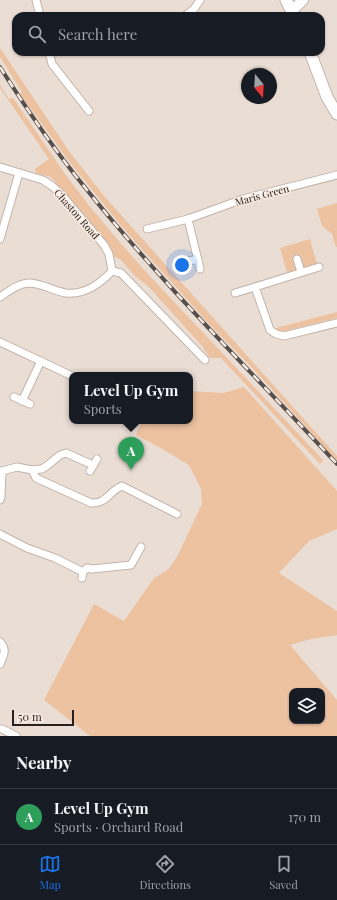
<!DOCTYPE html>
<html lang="en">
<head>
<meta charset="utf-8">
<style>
  :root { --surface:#171b24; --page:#20242c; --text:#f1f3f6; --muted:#9ea1a6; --line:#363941; --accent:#1a73e8 }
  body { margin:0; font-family:"Playfair Display",serif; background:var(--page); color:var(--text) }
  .controls { position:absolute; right:12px; bottom:12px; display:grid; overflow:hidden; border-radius:8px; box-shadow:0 1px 3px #0004 }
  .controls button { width:36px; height:36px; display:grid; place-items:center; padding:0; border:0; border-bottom:1px solid var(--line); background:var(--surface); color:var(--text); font:20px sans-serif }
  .compass { position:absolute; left:241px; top:68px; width:36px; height:36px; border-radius:50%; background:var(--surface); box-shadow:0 1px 3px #0004; rotate:162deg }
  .scale { position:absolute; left:12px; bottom:10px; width:62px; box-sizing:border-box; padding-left:4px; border:2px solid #26211e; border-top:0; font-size:11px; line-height:14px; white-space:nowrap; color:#26211e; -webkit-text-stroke:3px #f7eae1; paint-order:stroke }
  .you { position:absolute; left:182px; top:265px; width:14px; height:14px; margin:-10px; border:3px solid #fff; border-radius:50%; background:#1a73e8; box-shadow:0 0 0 6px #1a73e833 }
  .badge { display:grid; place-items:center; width:26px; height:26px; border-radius:50%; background:var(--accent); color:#fff; font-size:13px; font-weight:700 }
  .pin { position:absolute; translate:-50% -33px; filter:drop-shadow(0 1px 2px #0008) }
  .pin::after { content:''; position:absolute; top:21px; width:14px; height:12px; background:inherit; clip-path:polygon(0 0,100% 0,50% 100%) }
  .popup { position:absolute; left:69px; top:372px; width:124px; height:52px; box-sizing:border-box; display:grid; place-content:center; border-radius:8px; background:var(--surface); filter:drop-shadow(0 1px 3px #0005); font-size:13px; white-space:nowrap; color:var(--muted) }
  .popup b { font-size:15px; color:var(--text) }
  .popup::after { content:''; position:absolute; left:50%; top:100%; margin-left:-8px; border:8px solid transparent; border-top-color:var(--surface) }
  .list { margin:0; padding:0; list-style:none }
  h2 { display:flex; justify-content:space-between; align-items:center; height:52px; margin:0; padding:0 16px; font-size:17px }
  h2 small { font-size:13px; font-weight:400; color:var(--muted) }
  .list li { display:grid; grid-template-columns:26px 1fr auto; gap:12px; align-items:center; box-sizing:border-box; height:56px; padding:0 16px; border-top:1px solid var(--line) }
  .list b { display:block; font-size:15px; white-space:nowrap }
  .list p { margin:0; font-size:13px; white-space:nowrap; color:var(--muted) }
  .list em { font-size:13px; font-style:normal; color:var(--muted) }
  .icon { flex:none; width:22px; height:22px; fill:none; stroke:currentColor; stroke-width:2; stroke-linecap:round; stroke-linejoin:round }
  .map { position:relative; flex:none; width:337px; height:736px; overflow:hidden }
  .search { position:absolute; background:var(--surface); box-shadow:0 1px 3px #0004; left:12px; right:12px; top:12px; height:44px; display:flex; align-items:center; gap:10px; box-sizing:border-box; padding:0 14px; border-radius:12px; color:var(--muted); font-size:15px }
  .sheet { height:108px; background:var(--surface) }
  nav { display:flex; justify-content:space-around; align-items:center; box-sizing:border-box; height:56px; border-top:1px solid var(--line); background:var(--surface); font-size:11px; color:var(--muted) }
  nav a { display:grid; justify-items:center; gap:2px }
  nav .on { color:var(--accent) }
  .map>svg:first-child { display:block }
  .green { fill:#edc2a1; fill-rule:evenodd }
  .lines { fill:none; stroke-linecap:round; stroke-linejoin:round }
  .street-casing { stroke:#c1b4ab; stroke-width:9 }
  .secondary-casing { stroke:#c1b4ab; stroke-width:12 }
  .primary-casing { stroke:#c1b4ab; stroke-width:13 }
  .street { stroke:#fff; stroke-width:7 }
  .secondary { stroke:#fff; stroke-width:10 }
  .primary { stroke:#fff; stroke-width:11 }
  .rail-casing { stroke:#564f4b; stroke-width:4 }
  .rail { stroke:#f7eae1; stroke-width:2.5; stroke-dasharray:8; stroke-linecap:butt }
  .labels { text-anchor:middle; stroke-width:3; stroke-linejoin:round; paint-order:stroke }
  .street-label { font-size:10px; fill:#26211e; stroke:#f7eae1 }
</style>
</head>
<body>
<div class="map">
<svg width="337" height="736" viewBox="0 0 337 736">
  <rect width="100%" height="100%" fill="#eaddd4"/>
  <g class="green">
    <polygon points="0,48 69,151 104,196 337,456 337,461 255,371 208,323 123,228 71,164 20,94 22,92 0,57"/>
    <polygon points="0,85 9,99 13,98 65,174 87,203 117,239 146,272 323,460 320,464 221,358 210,358 202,346 148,286 135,276 121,260 113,256 107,245 51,177 36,173 35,169 49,159 0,88"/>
    <polygon points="337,203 337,247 336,247 332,234 322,226 317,209"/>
    <polygon points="310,239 317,264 287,272 280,248"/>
    <polygon points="337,312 337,318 282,332 272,329"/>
    <path d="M244,387L337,491V529L309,541L279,573L337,611V635L311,639L290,645L337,700V736H90L44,700L94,604L124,621L154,578L168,570L177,557L202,504L201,489L189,465L159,447L136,435L142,421H190V391L224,393ZM292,691H322V721H292Z"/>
  </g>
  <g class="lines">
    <g class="street-casing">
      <g id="street">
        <polyline points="36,0 40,16"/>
        <polyline points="185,16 194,9 200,0"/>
        <polyline points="49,52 52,64 89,111"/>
        <path d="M0,167L43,180L52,186L60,193L104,245L109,254L112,271C100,284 85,295 66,293C54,291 43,284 30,283C19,283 9,291 0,297"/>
        <polyline points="188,219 200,269"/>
        <polyline points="147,229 188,219 243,199 337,175"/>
        <polyline points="0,239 19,173"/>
        <polyline points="297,259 301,272"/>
        <polyline points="189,261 198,259"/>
        <polyline points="319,267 255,287 270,330 276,334 284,336 337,323"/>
        <polyline points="112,271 121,273 205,360"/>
        <polyline points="235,293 255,287"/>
        <polyline points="0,342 72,376"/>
        <polyline points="14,397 30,404"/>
        <polyline points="22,401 41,361"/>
        <path d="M32,470L36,478L91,503C107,504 109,491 122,486L177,514"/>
        <polyline points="2,471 17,467 32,470 42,469 48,465 60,455 66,453 93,465"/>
        <polyline points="90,471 97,459"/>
        <polyline points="0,500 1,497 2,471"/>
        <polyline points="0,534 27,548 55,558 83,572"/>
        <polyline points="82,578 83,572 87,568 92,569 131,565 141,547"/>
        <path d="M0,642C7,649 4,655 0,664"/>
        <polyline points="2,729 16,736"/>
      </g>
    </g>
    <g class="secondary-casing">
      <polyline id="secondary" points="292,11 303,0"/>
    </g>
    <g class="primary-casing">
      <g id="primary">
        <polyline points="286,0 294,16"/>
        <polyline points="310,52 327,97 337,114"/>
      </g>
    </g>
    <use href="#street" class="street"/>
    <use href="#secondary" class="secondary"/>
    <use href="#primary" class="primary"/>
    <g class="rail-casing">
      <path id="rail" d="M0,67C26,108 53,148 83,185C162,284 252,372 337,464"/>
    </g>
    <use href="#rail" class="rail"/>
  </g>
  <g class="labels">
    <g class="street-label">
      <text transform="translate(262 195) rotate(-15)" y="4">Maris Green</text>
      <text transform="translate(77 214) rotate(49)" y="4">Chaston Road</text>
    </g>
  </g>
</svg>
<div class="controls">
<button><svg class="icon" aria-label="layers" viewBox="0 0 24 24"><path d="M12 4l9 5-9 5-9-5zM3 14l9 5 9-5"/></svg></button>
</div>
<svg class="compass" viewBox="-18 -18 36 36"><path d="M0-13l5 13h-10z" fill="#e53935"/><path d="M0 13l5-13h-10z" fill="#9ea1a6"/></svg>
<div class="scale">50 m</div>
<div class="you"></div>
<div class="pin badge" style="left:131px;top:470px;background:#2e9e5b">A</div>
<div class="popup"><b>Level Up Gym</b>Sports</div>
<div class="search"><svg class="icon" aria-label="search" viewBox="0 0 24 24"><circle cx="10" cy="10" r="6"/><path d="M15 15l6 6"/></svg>Search here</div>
</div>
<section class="sheet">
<h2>Nearby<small></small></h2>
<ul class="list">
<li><span class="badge" style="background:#2e9e5b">A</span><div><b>Level Up Gym</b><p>Sports · Orchard Road</p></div><em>170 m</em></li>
</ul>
</section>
<nav>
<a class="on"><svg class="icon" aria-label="map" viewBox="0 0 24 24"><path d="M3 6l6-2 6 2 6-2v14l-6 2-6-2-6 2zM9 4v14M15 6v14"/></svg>Map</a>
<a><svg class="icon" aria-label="directions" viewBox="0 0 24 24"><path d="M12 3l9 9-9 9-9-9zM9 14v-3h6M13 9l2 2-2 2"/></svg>Directions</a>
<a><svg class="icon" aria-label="saved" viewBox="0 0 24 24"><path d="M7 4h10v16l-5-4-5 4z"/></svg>Saved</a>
</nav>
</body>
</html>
